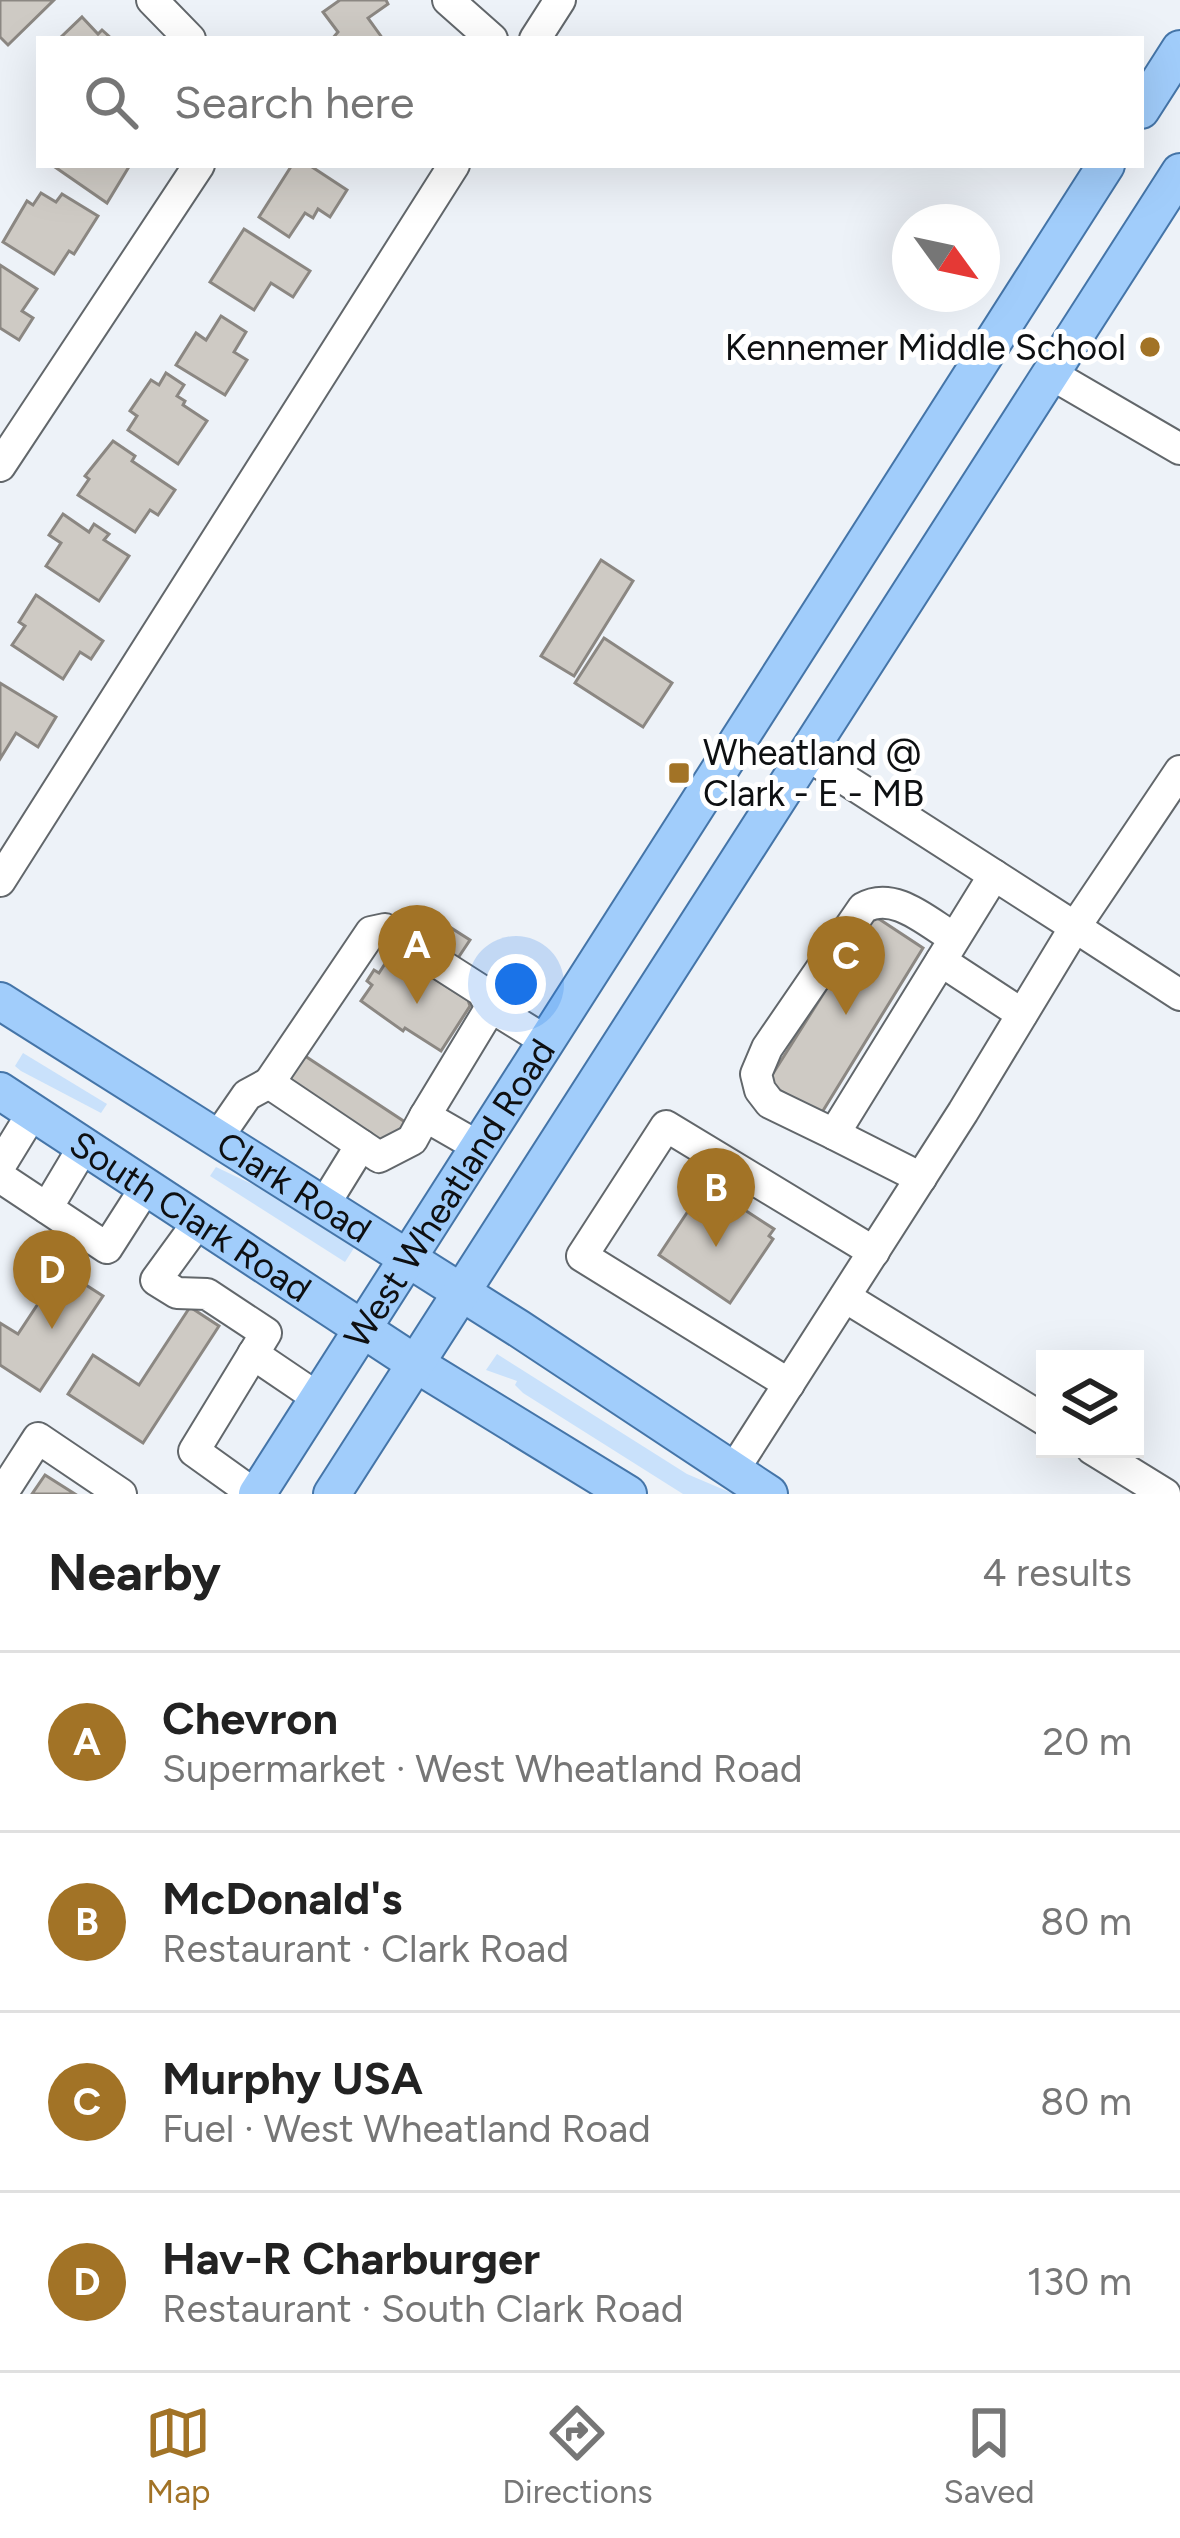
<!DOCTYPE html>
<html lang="en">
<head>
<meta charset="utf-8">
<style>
  :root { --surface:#fff; --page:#f6f6f6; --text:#222; --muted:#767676; --line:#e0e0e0; --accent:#a27326 }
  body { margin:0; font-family:Figtree,sans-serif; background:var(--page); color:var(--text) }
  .controls { position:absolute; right:36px; bottom:36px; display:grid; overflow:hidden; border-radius:0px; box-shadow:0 12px 48px #0002 }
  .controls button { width:108px; height:108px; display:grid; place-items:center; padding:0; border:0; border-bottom:3px solid var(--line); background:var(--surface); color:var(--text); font:60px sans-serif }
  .compass { position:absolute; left:892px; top:204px; width:108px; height:108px; border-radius:50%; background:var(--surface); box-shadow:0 12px 48px #0002; rotate:123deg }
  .you { position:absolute; left:516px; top:984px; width:42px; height:42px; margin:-30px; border:9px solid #fff; border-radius:50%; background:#1a73e8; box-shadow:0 0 0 18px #1a73e833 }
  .badge { display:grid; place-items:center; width:78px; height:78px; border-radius:50%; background:var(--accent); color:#fff; font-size:39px; font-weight:700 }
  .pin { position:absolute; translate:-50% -99px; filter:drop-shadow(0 3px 6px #0008) }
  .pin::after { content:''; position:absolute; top:63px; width:42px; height:36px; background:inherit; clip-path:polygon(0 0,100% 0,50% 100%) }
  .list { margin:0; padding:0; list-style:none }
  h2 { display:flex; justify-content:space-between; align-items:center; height:156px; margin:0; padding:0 48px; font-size:51px }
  h2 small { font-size:39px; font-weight:400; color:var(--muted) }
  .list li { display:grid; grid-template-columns:78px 1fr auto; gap:36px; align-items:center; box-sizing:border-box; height:180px; padding:0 48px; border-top:3px solid var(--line) }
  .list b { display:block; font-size:45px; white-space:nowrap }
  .list p { margin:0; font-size:39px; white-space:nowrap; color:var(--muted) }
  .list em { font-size:39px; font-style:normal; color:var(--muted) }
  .icon { flex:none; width:66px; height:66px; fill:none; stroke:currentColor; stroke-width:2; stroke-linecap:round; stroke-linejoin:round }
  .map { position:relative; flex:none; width:1180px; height:1494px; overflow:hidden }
  .search { position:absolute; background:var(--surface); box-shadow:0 12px 48px #0002; left:36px; right:36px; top:36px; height:132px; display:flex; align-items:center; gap:30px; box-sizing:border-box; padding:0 42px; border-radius:0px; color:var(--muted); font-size:45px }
  .sheet { height:876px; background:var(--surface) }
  nav { display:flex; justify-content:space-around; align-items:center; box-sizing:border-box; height:168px; border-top:3px solid var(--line); background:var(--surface); font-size:33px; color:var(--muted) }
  nav a { display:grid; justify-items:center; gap:6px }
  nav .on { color:var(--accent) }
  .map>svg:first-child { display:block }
  .green { fill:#c9e1fb }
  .building { fill:#cecac4; stroke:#8b8782; stroke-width:3 }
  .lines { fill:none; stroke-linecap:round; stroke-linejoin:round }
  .minor-casing { stroke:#62676b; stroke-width:34 }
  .major-casing { stroke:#4575a8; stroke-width:40 }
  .minor { stroke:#fff; stroke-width:30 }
  .major { stroke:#a1cdfb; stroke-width:36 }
  .poi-dot { fill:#a27326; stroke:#fff; stroke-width:4.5 }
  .labels { text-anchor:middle; stroke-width:10; stroke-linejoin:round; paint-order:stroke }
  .poi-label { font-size:36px; fill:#0e1012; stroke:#fff; text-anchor:end }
  .street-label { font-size:36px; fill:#0e1012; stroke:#fff }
</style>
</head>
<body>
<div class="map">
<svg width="1180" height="1494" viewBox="0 0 1180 1494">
  <rect width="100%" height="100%" fill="#edf2f8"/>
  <g class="green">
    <polygon points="23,1053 107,1104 101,1113 21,1071 15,1066"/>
    <polygon points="216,1167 256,1186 345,1241 354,1248 345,1262 210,1176"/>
    <polygon points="497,1354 687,1474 734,1494 683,1494 523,1393 515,1385 517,1381 486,1370"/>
  </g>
  <g class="building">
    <polygon points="0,0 54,0 8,45 0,37"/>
    <polygon points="340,0 386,0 388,4 368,18 383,39 332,39 338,32 323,12"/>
    <polygon points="82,17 98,34 102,30 112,39 59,39"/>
    <polygon points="52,165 130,165 107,203"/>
    <polygon points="292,165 309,165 347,190 330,217 318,209 313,218 305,213 289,237 259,217"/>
    <polygon points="41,193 56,202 62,194 98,216 74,254 69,251 54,274 3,242 27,201 33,205"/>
    <polygon points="244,229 310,271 293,297 271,283 254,310 210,282"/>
    <polygon points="0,265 37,289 22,311 33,318 19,340 0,328"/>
    <polygon points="221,316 246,332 234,352 247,360 225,395 176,365 196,333 206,340"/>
    <polygon points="166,373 184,385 177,396 185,401 183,405 207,421 178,464 128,430 137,416 130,411 151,380 159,385"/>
    <polygon points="113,441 135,456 132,461 175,490 158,515 150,510 135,532 78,495 89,479 85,476"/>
    <polygon points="63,514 89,532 94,524 109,534 104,540 129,556 99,601 46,566 61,543 49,535"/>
    <polygon points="601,560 633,581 574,676 541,656"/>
    <polygon points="36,595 103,641 91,659 80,652 63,679 12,645 25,626 19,622"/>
    <polygon points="604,638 672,683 643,727 575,683"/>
    <polygon points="0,683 56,717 38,747 16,733 0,759"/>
    <polygon points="420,908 470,940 456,961 406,929"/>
    <polygon points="873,915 923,948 821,1114 767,1083"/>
    <polygon points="395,954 468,1000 470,1006 441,1051 405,1028 403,1031 361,1001 372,985 367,981 374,970 379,973 390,956"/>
    <polygon points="299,1052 405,1122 388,1147 282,1078"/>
    <polygon points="714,1190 774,1229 769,1236 773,1239 730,1303 659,1255 698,1196 707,1202"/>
    <polygon points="61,1269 103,1296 40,1391 0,1365 0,1323 18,1334"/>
    <polygon points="190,1307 219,1326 143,1443 68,1394 93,1355 139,1385"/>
    <polygon points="45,1475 75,1494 32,1494"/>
  </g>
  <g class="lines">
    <g class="minor-casing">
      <g id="minor">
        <polyline points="152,0 190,39"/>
        <polyline points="448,0 492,39"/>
        <polyline points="535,39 560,0"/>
        <polyline points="1051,374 1180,449"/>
        <polyline points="0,466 199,165"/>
        <polyline points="1180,771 1075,927 1180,995"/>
        <polyline points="0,881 454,165"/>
        <path d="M954,938C927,922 894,890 863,908L767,1048L756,1074L760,1090L770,1103L834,1134L994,875"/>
        <polyline points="941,961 1022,1014"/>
        <polyline points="425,1116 412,1140 379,1157 269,1083 371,932 385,929 482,991 491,1007"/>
        <polyline points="834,1134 921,1178"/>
        <polyline points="218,1137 247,1095 269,1083"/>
        <polyline points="479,1147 425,1116 491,1007 546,1041"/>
        <polyline points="0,1166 33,1112"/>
        <polyline points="0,1177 107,1248 146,1187"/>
        <polyline points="324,1205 361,1145"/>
        <polyline points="47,1208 84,1146"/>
        <polyline points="199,1221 156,1280 177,1293 207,1294 266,1333 194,1451 254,1494"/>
        <polyline points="845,1297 1045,1420"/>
        <polyline points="253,1354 318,1398"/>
        <polyline points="789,1384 582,1256 666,1126 874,1252"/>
        <polyline points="1092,1449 1165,1494"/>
        <polyline points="733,1471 963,1112 1075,927 807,755"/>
        <polyline points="2,1494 38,1438 121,1494"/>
      </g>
    </g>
    <g class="major-casing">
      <g id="major">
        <polyline points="1141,110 1180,49"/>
        <path id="s1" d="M0,1001L518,1328L769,1494"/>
        <path id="s2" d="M0,1091L416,1364L628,1494"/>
        <path id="s3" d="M257,1494L1106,165"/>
        <polyline points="332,1494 1180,172"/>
      </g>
    </g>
    <use href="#minor" class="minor"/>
    <use href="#major" class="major"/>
  </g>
  <g class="poi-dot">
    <circle cx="1150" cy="347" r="12"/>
    <rect x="667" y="761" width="24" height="24" rx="6"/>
  </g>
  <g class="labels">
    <g class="poi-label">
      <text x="1126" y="360">Kennemer Middle School</text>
      <text x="703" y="765" text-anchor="start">Wheatland @<tspan x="703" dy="41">Clark - E - MB</tspan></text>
    </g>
    <g class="street-label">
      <text dy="13" stroke="none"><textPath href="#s1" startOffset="348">Clark Road</textPath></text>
      <text dy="13" stroke="none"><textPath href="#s3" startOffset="357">West Wheatland Road</textPath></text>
      <text dy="13" stroke="none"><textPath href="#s2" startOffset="228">South Clark Road</textPath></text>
    </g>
  </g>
</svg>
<div class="controls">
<button><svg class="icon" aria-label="layers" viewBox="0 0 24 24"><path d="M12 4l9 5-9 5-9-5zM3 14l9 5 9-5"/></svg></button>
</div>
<svg class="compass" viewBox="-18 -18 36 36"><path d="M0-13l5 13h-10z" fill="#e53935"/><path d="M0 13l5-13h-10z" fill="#767676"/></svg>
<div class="you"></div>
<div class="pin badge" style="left:417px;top:1004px">A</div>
<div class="pin badge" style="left:716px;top:1247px">B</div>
<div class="pin badge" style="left:846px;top:1015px">C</div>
<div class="pin badge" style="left:52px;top:1329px">D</div>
<div class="search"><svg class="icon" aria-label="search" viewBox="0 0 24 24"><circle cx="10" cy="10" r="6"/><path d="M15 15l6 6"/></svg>Search here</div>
</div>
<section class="sheet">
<h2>Nearby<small>4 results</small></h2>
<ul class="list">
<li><span class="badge">A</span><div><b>Chevron</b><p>Supermarket · West Wheatland Road</p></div><em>20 m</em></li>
<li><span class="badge">B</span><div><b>McDonald's</b><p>Restaurant · Clark Road</p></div><em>80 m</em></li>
<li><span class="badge">C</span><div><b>Murphy USA</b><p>Fuel · West Wheatland Road</p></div><em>80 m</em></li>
<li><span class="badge">D</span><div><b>Hav-R Charburger</b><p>Restaurant · South Clark Road</p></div><em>130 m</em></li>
</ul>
</section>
<nav>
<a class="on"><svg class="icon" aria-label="map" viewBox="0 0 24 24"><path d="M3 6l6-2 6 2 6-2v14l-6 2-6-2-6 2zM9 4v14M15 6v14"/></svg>Map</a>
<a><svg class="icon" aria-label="directions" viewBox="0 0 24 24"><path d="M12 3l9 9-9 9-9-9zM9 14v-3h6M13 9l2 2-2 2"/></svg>Directions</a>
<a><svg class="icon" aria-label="saved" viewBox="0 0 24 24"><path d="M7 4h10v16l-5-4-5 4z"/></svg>Saved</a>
</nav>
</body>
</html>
